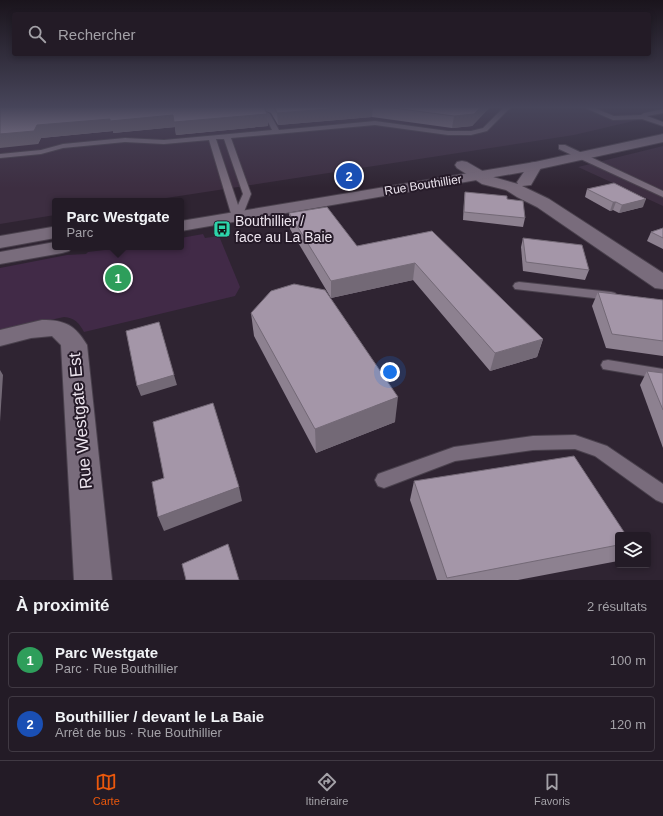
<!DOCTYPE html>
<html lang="fr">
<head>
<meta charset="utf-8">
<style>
  :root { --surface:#231b26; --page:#2b242e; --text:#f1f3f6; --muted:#a3a1a7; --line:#403943; --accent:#ea580c }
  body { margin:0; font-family:Helvetica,sans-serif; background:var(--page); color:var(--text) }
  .controls { position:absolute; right:12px; bottom:12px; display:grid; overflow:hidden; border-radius:4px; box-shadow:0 2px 6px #0003 }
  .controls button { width:36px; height:36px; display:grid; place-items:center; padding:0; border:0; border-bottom:1px solid var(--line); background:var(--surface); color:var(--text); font:20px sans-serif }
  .you { position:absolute; left:390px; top:372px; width:14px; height:14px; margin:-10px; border:3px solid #fff; border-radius:50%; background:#1a73e8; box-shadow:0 0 0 6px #1a73e833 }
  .badge { display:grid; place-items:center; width:26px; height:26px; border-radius:50%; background:var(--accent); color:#fff; font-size:13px; font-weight:700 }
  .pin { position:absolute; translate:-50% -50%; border:2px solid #fff; box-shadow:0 1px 4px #0006 }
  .popup { position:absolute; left:52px; top:198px; width:132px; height:52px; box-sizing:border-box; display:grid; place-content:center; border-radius:4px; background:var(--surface); filter:drop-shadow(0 1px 3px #0005); font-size:13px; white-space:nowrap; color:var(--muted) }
  .popup b { font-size:15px; color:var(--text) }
  .popup::after { content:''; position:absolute; left:50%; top:100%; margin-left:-8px; border:8px solid transparent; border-top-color:var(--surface) }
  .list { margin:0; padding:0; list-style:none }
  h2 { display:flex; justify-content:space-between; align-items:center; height:52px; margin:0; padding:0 16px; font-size:17px }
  h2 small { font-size:13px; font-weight:400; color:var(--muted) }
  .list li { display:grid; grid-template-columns:26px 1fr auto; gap:12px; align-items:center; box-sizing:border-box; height:56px; margin:0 8px 8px; padding:0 8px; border:1px solid var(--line); border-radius:4px }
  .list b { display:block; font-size:15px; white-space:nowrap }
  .list p { margin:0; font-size:13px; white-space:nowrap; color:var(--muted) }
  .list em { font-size:13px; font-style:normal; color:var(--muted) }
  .icon { flex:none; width:22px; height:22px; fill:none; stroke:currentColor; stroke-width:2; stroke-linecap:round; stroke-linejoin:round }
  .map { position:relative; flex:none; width:663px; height:580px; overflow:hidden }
  .search { position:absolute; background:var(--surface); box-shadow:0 2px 6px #0003; left:12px; right:12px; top:12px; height:44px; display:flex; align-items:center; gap:10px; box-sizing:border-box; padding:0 14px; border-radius:4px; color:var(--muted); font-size:15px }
  .sheet { height:180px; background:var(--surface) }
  nav { display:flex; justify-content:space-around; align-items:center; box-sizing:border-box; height:56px; border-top:1px solid var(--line); background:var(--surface); font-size:11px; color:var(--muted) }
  nav a { display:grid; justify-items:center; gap:2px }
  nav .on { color:var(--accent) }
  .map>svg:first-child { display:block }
  .built { fill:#3d2e41 }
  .green { fill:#412a47 }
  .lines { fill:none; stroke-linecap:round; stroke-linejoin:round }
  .lane-casing { stroke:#4a414d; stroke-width:2 }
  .street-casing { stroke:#4a414d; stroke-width:2 }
  .secondary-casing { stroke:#4a414d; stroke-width:2 }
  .lane { fill:#796c7c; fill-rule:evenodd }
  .street { fill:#796c7c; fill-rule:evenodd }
  .secondary { fill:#796c7c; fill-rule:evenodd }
  .wall { fill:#8d8190 }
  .shaded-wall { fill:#736976 }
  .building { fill:#a496a8; stroke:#736976 }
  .labels { text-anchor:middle; stroke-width:4; stroke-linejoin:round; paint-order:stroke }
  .far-street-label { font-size:12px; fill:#ece4ee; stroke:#251a28 }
  .poi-label { font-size:14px; fill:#ece4ee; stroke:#251a28; text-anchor:start }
  .near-street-label { font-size:17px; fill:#ece4ee; stroke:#251a28 }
</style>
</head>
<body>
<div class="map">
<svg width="663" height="580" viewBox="0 0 663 580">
  <rect width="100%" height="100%" fill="#2f2432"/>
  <g class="built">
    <polygon points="0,107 663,107 663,114 574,135 147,201 55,201 55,215 0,224"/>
    <polygon points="663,146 663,206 578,167"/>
  </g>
  <path class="green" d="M203,234L205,238L219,236L240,287L235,296L84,332C79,323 75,318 64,317L0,331V268L67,255L86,254L88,252L129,247H181V238Z"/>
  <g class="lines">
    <g class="lane-casing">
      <g id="lane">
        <path d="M504,107H511L487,131L471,135H448L375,125L231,138L251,194L242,217L237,220L232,217L209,140L164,144L125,142L63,148L41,154L0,158V154L41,150L63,144L125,138L164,140L272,130L264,114L267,112L270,114L279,130L375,121L448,131H471L483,128ZM216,139H224L243,194L238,205Z"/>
        <polygon points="583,107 592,107 614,116 641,115 644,113 663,109 663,113 647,116 663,122 663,126 642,119 613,120"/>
        <polygon points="559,145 565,145 663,191 663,197 559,149"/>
        <polygon points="519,282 611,292 615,293 617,296 615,299 611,300 515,289 513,286 515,283"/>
        <polygon points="608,360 663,369 663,379 603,369 601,365 603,361"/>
        <polygon points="575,435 607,446 663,484 663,503 656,500 595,456 575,449 533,450 455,461 384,488 378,486 375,480 378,474 454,447 533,436"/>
      </g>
    </g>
    <g class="street-casing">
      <g id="street">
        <polygon points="462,161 467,162 493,177 518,184 517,182 530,163 535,162 540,163 542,166 531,185 522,186 549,199 663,273 663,289 655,288 537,207 517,197 506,190 482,184 457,168 455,165 457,162"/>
        <path d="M42,320C65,320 75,325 87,345L112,580H74L61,345L52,336L31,338L0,346V330Z"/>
      </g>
    </g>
    <g class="secondary-casing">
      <g id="secondary">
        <polygon points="663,134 663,142 535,170 181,231 181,221 535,162"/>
        <polygon points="52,227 55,228 55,238 0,248 0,236"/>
        <polygon points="55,242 55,247 72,247 69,251 62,253 0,264 0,252"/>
      </g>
    </g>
    <use href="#lane" class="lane"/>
    <use href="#street" class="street"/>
    <use href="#secondary" class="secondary"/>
  </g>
  <g class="wall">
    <polygon points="0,107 490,107 472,126 452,128 372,117 278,125 271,113 266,111 267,114 268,126 176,135 175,127 113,133 113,131 41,138 38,144"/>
    <polygon points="587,189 643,207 619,213 613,210 610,211 585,197"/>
    <polygon points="465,192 507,199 525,218 523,227 463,220 464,200"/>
    <polygon points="289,213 357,246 432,231 543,339 537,357 490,371 413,280 331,298 290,229"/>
    <polygon points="663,228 663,249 647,241 651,232"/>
    <polygon points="523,238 589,270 585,280 523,271 521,247"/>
    <polygon points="598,292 663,300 663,356 606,348 592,306"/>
    <polygon points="251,313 395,422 316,453 254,336"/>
    <polygon points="647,371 663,373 663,448 640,385"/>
    <polygon points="414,481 618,535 618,561 518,580 437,580 410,500"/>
  </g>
  <g class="shaded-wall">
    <polygon points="262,107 266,107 266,111 263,114 267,114 268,126 176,135 174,122"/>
    <polygon points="352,107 373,107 372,117 278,125 277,113"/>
    <polygon points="481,107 490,107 472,126 452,128 454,116"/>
    <polygon points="173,115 175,127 113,133 113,131 41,138 38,144 0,148 0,134 37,125 110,119"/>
    <polygon points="646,199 643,207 619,213 622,205"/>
    <polygon points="613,202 616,202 613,210 610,211"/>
    <polygon points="415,263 413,280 331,298 331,281"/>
    <polygon points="543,339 537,357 490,371 495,353"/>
    <polygon points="0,370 3,375 0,422"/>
    <polygon points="174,375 177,385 141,396 137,386"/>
    <polygon points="398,397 395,422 316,453 315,429"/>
    <polygon points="239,487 242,501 164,531 158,517"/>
  </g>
  <g class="building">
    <polygon points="0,107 264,107 267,114 174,122 173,115 110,121 110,119 37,125 34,131 0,134"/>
    <polygon points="274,107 352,107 277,113"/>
    <polygon points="386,107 481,107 474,114 454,116"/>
    <polygon points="614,183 646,199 622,205 616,202 613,202 587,189"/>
    <polygon points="465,192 507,196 507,199 523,201 525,218 464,212"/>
    <polygon points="327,207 357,246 432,231 543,339 495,353 415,263 331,281 289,213"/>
    <polygon points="663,228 663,238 651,232"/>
    <polygon points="523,238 582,245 589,270 526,262"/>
    <polygon points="294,284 325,290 398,397 315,429 251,313 271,291"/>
    <polygon points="598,292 663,300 663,341 612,334"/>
    <polygon points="159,322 174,375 137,386 126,331"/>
    <polygon points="647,371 663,373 663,410"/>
    <polygon points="213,403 239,487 158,517 152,482 164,478 153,422"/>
    <polygon points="574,456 626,535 618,535 618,545 447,578 414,481"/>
    <polygon points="228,544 239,580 186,580 182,564"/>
  </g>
  <linearGradient id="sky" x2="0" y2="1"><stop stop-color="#1a141c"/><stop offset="0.57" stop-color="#47455a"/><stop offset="1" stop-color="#47455a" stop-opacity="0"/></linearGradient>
  <rect width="663" height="188" fill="url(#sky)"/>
  <defs>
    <g id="bus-square" transform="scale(0.9)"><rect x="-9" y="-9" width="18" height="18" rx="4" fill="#2dd5ab" stroke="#251a28"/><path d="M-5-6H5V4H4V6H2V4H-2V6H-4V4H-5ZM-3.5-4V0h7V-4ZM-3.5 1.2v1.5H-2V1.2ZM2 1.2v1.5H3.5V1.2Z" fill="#111"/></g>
  </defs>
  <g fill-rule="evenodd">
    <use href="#bus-square" x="222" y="229"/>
  </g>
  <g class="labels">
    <g class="far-street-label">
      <text transform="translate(423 185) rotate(-9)" y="4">Rue Bouthillier</text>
    </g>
    <g class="poi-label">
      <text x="235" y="226">Bouthillier /<tspan x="235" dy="16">face au La Baie</tspan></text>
    </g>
    <g class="near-street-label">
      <text transform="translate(80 421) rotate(-95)" y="6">Rue Westgate Est</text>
    </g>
  </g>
</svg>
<div class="controls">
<button><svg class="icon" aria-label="layers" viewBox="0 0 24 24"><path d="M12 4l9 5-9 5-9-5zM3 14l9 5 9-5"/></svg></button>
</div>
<div class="you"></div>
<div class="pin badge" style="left:118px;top:278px;background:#2e9e5b">1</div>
<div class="popup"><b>Parc Westgate</b>Parc</div>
<div class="pin badge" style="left:349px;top:176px;background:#1a4fb4">2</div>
<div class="search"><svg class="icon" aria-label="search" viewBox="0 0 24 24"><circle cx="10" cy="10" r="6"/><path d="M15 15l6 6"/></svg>Rechercher</div>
</div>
<section class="sheet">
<h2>À proximité<small>2 résultats</small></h2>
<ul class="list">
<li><span class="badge" style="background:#2e9e5b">1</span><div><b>Parc Westgate</b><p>Parc · Rue Bouthillier</p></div><em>100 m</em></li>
<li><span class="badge" style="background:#1a4fb4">2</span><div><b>Bouthillier / devant le La Baie</b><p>Arrêt de bus · Rue Bouthillier</p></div><em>120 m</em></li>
</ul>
</section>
<nav>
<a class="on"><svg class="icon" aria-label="map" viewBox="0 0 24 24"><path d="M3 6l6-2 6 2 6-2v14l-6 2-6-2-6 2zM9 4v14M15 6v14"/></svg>Carte</a>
<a><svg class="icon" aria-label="directions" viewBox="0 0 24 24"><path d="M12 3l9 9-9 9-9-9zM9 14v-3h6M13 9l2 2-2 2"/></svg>Itinéraire</a>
<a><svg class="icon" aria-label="saved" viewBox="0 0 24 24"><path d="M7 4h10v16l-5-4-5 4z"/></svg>Favoris</a>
</nav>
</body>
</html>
